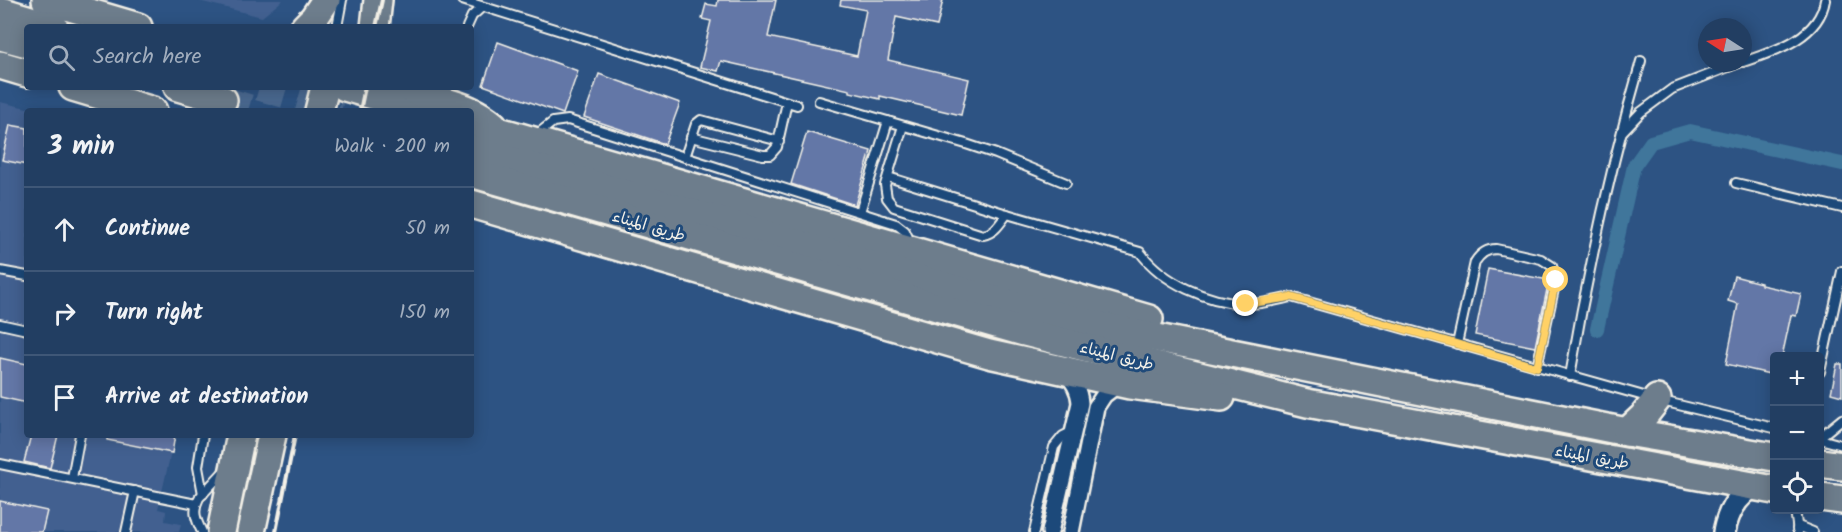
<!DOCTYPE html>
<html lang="en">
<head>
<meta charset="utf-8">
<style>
  :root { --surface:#223e62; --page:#2a4568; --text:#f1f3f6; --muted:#a2aebe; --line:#3f5777 }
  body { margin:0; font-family:Kalam,"Playpen Sans Arabic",sans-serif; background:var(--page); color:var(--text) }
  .controls { position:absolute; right:18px; bottom:18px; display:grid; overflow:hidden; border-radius:6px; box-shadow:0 3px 15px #0003 }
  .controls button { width:54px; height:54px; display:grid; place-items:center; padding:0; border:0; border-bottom:2px solid var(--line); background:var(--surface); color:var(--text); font:30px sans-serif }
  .compass { position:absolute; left:1698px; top:18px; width:54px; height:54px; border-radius:50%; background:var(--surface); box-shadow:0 3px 15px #0003; rotate:282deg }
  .stop { position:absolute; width:18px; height:18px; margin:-14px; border:4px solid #ffd166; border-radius:50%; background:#fff }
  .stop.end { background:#ffd166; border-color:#fff; box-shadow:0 2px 6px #0008 }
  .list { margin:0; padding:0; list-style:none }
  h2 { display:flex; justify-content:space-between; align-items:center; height:78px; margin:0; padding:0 24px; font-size:26px }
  h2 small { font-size:20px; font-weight:400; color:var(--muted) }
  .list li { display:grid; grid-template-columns:39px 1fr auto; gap:18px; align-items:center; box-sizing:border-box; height:84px; padding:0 24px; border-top:2px solid var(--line) }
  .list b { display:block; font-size:22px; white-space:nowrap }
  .list em { font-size:20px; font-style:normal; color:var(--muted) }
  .icon { flex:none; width:33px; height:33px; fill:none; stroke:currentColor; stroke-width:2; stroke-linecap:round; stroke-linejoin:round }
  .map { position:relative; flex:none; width:1842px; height:532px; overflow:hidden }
  .search { position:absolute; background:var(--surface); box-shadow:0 3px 15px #0003; left:24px; top:24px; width:450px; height:66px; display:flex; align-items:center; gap:15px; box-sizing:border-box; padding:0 21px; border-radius:6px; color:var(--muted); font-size:22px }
  .panel { position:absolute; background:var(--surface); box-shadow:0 3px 15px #0003; left:24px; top:108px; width:450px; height:330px; border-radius:6px }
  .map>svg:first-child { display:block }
  .built { fill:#426190 }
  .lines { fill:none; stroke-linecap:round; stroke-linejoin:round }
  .canal { stroke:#3f769b; stroke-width:14 }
  .building { fill:#6477a7; stroke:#f4f1e8; stroke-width:1.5 }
  .highway-tunnel { stroke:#4b6b92; stroke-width:27; stroke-dasharray:27 14; stroke-linecap:butt }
  .lane-casing { stroke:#f4f1e8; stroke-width:12 }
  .street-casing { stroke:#f4f1e8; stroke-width:20 }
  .secondary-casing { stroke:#f4f1e8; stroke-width:26 }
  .highway-casing { stroke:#f4f1e8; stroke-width:32 }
  .lane { stroke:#1f4a7a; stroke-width:8 }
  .street { stroke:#1f4a7a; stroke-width:15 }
  .secondary { stroke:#1f4a7a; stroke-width:21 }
  .highway { stroke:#6d7d8c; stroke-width:27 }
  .rail { stroke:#f4f1e8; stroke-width:4 }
  .route { stroke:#ffd166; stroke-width:8 }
  .labels { text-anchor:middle; stroke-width:6; stroke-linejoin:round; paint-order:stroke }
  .street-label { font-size:16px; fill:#f4f1e8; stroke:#1f4a7a }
</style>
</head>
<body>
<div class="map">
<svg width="1842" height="532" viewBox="0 0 1842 532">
  <rect width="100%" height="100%" fill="#2d5383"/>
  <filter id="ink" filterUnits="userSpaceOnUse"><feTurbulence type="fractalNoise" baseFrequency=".0167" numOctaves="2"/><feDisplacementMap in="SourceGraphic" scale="12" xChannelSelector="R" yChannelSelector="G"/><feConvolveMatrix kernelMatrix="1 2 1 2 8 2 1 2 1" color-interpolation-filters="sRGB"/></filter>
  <g filter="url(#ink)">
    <g class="built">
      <polygon points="195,0 283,0 262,17"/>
      <polygon points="0,102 40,111 27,111 27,435 175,435 158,509 166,511 165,521 181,524 179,532 0,532"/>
    </g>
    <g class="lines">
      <polyline class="canal" points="1597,329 1634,166 1651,142 1690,131 1842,164"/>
    </g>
    <g class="building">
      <polygon points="718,0 776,0 768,37 857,56 866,10 840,5 841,0 943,0 937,26 896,17 888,60 969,79 961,115 880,96 880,99 850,92 850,90 721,61 718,71 700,67 711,21 702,19 706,4 717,6"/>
      <polygon points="498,42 578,71 563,114 483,85"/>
      <polygon points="599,74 680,103 665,144 584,117"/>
      <polygon points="10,125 27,128 27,165 2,160"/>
      <polygon points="807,132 871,151 855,205 791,184"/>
      <polygon points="1488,269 1549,280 1535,347 1475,335"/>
      <polygon points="1734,276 1761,283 1761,285 1801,294 1796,316 1791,315 1782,357 1774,357 1774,375 1726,364 1738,304 1728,301"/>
      <polygon points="0,358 27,364 27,403 0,397"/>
      <polygon points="1837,364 1842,364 1842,396 1831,393"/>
      <polygon points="31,435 58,435 50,468 24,462"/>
      <polygon points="107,435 175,435 172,453 107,440"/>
      <polygon points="0,501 47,511 42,532 0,532"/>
    </g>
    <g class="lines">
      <g class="highway-tunnel">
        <polyline points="259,87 341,111"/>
        <polyline points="223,100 260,111"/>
      </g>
      <g class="lane-casing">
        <g id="lane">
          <polyline points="462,0 797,105"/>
          <polyline points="337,27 342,0"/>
          <polyline points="467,27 472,16 482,7"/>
          <path d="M1743,62C1775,51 1819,38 1825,0"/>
          <polyline points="819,101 966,144 996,154 1066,183"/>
          <path d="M903,126L885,185L887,198L894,207L983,235C995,233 1000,223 1007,214"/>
          <polyline points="1622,132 1641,112 1672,89 1739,63"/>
          <polyline points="535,136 553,122 568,120 896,224 905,231 911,244"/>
          <polyline points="691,137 763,155 770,155 777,147 787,102"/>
          <polyline points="685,157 696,124 701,120 779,141"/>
          <path d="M888,177L1007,214L1140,252C1163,283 1207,302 1245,304C1260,305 1277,300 1291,297L1651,398"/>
          <polyline points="1736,183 1842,208"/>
          <polyline points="860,212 888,121"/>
          <polyline points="0,271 27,276"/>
          <polyline points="0,324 27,330"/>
          <path d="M1457,344L1475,262C1480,254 1486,249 1496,249L1541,259L1552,266L1556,280L1537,367"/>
          <polyline points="1820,372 1842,271"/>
          <path d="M1570,376C1588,269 1611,165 1641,61"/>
          <polyline points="1662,401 1774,428"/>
          <polyline points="1820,437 1842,419"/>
          <polyline points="1820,439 1842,445"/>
          <polyline points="0,464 196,504"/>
          <polyline points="72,478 80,435"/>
          <polyline points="203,494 198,467 203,435"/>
          <polyline points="1795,510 1798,532"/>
          <polyline points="1797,529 1798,526 1813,532"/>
          <polyline points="126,532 135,491"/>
          <path d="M202,532C196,520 192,511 199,498L225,470"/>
          <polyline points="1034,532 1054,447 1063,436 1073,431"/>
        </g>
      </g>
      <g class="street-casing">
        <g id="street">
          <path d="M1050,532L1080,403C1079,389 1073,381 1064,371"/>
          <polyline points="1071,532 1096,407 1104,395 1120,383"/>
        </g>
      </g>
      <g class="secondary-casing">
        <path id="secondary" d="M1724,532C1728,512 1736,497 1754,486"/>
      </g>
      <g class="highway-casing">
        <g id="highway">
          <polyline points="46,0 138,27"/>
          <polyline points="0,11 54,27"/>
          <polyline points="305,27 314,18 326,0"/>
          <polyline points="375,27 378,0"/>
          <polyline points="0,36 27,43"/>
          <polyline points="0,65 27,73"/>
          <polyline points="73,87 153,111"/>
          <polyline points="178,87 223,100"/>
          <polyline points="345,87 428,111"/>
          <path d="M408,87C437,104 465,101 493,125"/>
          <polyline points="319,111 325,87"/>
          <polyline points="471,123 1149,319"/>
          <polyline points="471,149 976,295 1097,325 1157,338 1627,432 1774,457"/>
          <polyline points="471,173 1024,332 1307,403 1774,490"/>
          <polyline points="471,204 989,354 1130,385 1221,397"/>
          <polyline points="1627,432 1643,417 1657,399"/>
          <polyline points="1820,463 1842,466"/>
          <polyline points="1820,497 1842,500"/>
          <polyline points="221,532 241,435"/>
          <polyline points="251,532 272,435"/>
        </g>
      </g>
      <use href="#lane" class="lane"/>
      <use href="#street" class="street"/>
      <use href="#secondary" class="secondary"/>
      <use href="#highway" class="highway"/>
      <g class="rail">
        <polyline points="376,27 382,0"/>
        <polyline points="360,111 365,87"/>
        <polyline points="276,532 295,435"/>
      </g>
    </g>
  </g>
  <g class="lines" filter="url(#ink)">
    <polyline class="route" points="1246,304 1291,297 1537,367 1556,280"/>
  </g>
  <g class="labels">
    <g class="street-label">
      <text transform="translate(649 225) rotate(16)" y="6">طريق الميناء</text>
      <text transform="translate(1117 355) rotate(14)" y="6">طريق الميناء</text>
      <text transform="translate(1592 456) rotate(10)" y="6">طريق الميناء</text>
    </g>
  </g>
</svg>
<div class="controls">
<button>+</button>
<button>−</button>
<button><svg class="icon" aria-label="locate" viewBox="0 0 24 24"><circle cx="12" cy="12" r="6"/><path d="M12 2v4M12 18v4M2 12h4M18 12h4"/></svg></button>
</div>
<svg class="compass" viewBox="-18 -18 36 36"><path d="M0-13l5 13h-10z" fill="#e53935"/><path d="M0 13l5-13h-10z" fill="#a2aebe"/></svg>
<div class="stop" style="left:1556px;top:280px"></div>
<div class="stop end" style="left:1246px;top:304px"></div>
<div class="search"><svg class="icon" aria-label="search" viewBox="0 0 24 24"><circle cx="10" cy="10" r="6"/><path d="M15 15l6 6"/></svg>Search here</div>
<section class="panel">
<h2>3 min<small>Walk · 200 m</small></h2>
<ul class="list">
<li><svg class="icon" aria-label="ahead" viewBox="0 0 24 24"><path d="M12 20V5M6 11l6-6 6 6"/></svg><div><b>Continue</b></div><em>50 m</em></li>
<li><svg class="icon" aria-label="right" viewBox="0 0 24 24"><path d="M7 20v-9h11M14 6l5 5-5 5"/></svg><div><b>Turn right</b></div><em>150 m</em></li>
<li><svg class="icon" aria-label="arrive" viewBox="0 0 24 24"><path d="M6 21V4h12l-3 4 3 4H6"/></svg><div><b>Arrive at destination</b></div></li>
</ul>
</section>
</div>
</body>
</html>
